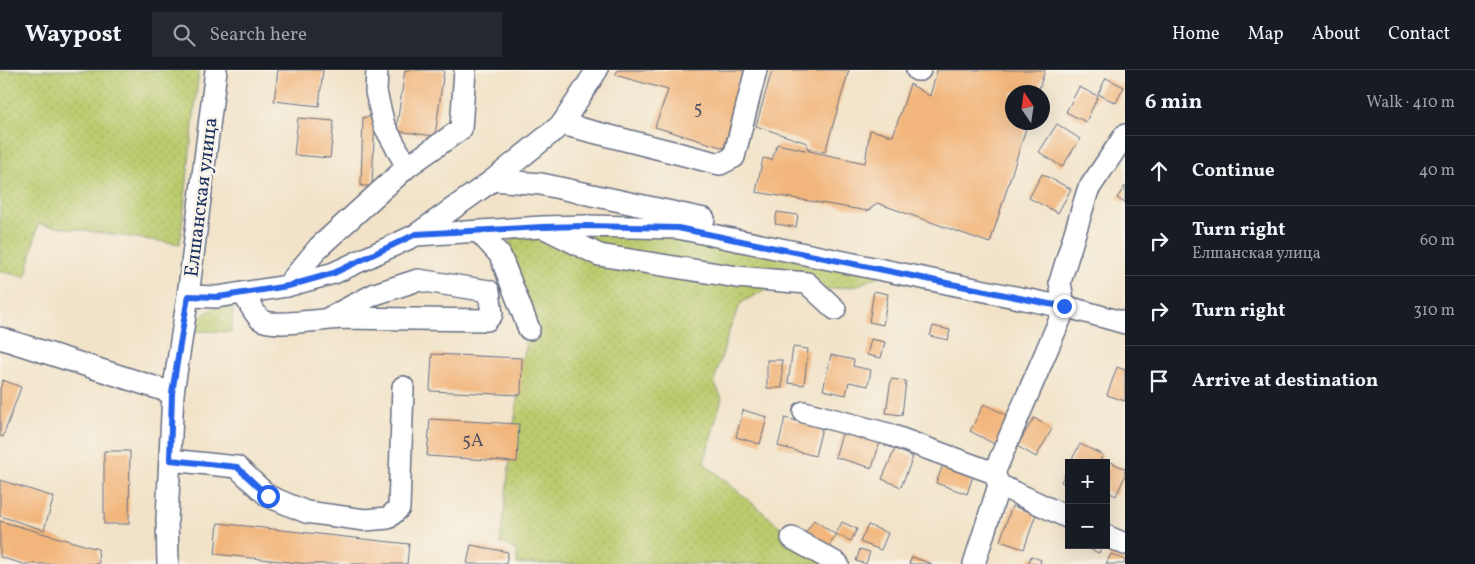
<!DOCTYPE html>
<html lang="en">
<head>
<meta charset="utf-8">
<style>
  :root { --surface:#171b24; --page:#242831; --text:#f1f3f6; --muted:#9ea1a6; --line:#363941 }
  body { margin:0; font-family:Vollkorn,serif; background:var(--page); color:var(--text) }
  .controls { position:absolute; right:15px; bottom:15px; display:grid; overflow:hidden; border-radius:0px; box-shadow:0 5px 20px #0002 }
  .controls button { width:45px; height:45px; display:grid; place-items:center; padding:0; border:0; border-bottom:1px solid var(--line); background:var(--surface); color:var(--text); font:25px sans-serif }
  .compass { position:absolute; left:1005px; top:15px; width:45px; height:45px; border-radius:50%; background:var(--surface); box-shadow:0 5px 20px #0002; rotate:347deg }
  .stop { position:absolute; width:15px; height:15px; margin:-11px; border:4px solid #2563eb; border-radius:50%; background:#fff }
  .stop.end { background:#2563eb; border-color:#fff; box-shadow:0 1px 5px #0008 }
  .list { margin:0; padding:0; list-style:none }
  h2 { display:flex; justify-content:space-between; align-items:center; height:65px; margin:0; padding:0 20px; font-size:21px }
  h2 small { font-size:16px; font-weight:400; color:var(--muted) }
  .list li { display:grid; grid-template-columns:32px 1fr auto; gap:15px; align-items:center; box-sizing:border-box; height:70px; padding:0 20px; border-top:1px solid var(--line) }
  .list b { display:block; font-size:19px; white-space:nowrap }
  .list p { margin:0; font-size:16px; white-space:nowrap; color:var(--muted) }
  .list em { font-size:16px; font-style:normal; color:var(--muted) }
  .icon { flex:none; width:28px; height:28px; fill:none; stroke:currentColor; stroke-width:2; stroke-linecap:round; stroke-linejoin:round }
  .map { position:relative; flex:none; width:1125px; height:494px; overflow:hidden }
  header { display:flex; align-items:center; gap:30px; box-sizing:border-box; height:70px; padding:0 25px; background:var(--surface); border-bottom:1px solid var(--line) }
  header strong { font-size:24px }
  nav { display:flex; gap:28px; margin-inline-start:auto; font-size:18px }
  .search { width:350px; height:45px; background:var(--page); display:flex; align-items:center; gap:12px; box-sizing:border-box; padding:0 18px; border-radius:0px; color:var(--muted); font-size:19px }
  main { display:flex }
  aside { flex:1; background:var(--surface) }
  .map>svg:first-child { display:block }
  .grass { fill:url(#grass-dots); stroke:#6b7c66 }
  .building { fill:#f2b67b }
  .lines { fill:none; stroke-linecap:round; stroke-linejoin:round }
  .minor-casing { stroke:#666e83; stroke-width:24 }
  .minor { stroke:#fff; stroke-width:21 }
  .route { stroke:#2563eb; stroke-width:6 }
  .labels { text-anchor:middle; stroke-width:5; stroke-linejoin:round; paint-order:stroke }
  .number-label { font-size:18px; fill:#515165 }
  .street-label { font-size:20px; fill:#1b2f5e; stroke:#f7f3e8 }
</style>
</head>
<body>
<header>
<strong>Waypost</strong>
<div class="search"><svg class="icon" aria-label="search" viewBox="0 0 24 24"><circle cx="10" cy="10" r="6"/><path d="M15 15l6 6"/></svg>Search here</div>
<nav><a>Home</a><a>Map</a><a>About</a><a>Contact</a></nav>
</header>
<main>
<div class="map">
<svg width="1125" height="494" viewBox="0 0 1125 494">
  <defs>
    <pattern id="grass-dots" width="8" height="8" patternUnits="userSpaceOnUse" patternTransform="scale(1.25)"><rect width="8" height="8" fill="#bbca6d"/><path d="M2 2h.1M6 6h.1" fill="none" stroke="#a0ae61" stroke-width="1.8" stroke-linecap="round"/></pattern>
  </defs>
  <rect width="100%" height="100%" fill="#f7f3e8"/>
  <filter id="ink" filterUnits="userSpaceOnUse"><feTurbulence type="fractalNoise" baseFrequency=".02" numOctaves="2"/><feDisplacementMap in="SourceGraphic" scale="10" xChannelSelector="R" yChannelSelector="G"/><feConvolveMatrix kernelMatrix="1 2 1 2 8 2 1 2 1" color-interpolation-filters="sRGB"/></filter>
  <filter id="wash" filterUnits="userSpaceOnUse"><feTurbulence type="fractalNoise" baseFrequency=".0096" numOctaves="4" result="noise"/><feDisplacementMap in="SourceGraphic" scale="20" xChannelSelector="R" yChannelSelector="G"/><feGaussianBlur stdDeviation="1.12" result="paint"/><feColorMatrix in="noise" values="0 0 0 0 0 0 0 0 0 0 0 0 0 0 0 0 0 1.4 0 .05"/><feComposite in="paint" operator="in"/></filter>
  <g filter="url(#wash)">
    <rect width="100%" height="100%" fill="#f2e3c8"/>
    <g class="grass">
      <polygon points="0,0 199,0 180,174 38,154 26,207 0,201"/>
      <polygon points="677,163 881,205 856,216 807,222 770,217 741,233 730,258 714,312 722,328 704,393 783,459 789,470 829,494 517,494 517,481 504,473 500,474 522,288 526,279 515,199 509,171 520,165"/>
      <path d="M234,233L231,262L191,261C200,242 215,236 234,233Z"/>
    </g>
    <g id="blocks">
      <g class="building">
        <polygon points="278,0 323,0 319,36 274,31"/>
        <polygon points="405,0 444,0 435,66 396,61"/>
        <polygon points="618,0 746,0 724,78 655,57 668,20 615,5"/>
        <polygon points="772,0 849,0 825,82 807,78 807,73 756,56"/>
        <polygon points="937,0 1045,0 1038,22 1012,22 1012,52 1028,52 990,173 877,133 868,141 756,122 763,88 772,90 777,74 865,93 870,60 893,66 910,14 930,26"/>
        <polygon points="1106,8 1124,17 1116,33 1098,24"/>
        <polygon points="1079,17 1098,26 1086,52 1066,42"/>
        <polygon points="363,47 375,47 372,116 361,116"/>
        <polygon points="298,48 334,51 330,88 294,85"/>
        <polygon points="1057,54 1080,69 1062,97 1039,82"/>
        <polygon points="1042,104 1071,119 1058,143 1029,128"/>
        <polygon points="1125,116 1125,133 1117,128"/>
        <polygon points="777,142 798,145 796,157 775,154"/>
        <polygon points="874,221 888,224 883,255 869,252"/>
        <polygon points="933,256 950,260 948,270 930,266"/>
        <polygon points="871,269 885,272 881,288 867,285"/>
        <polygon points="793,277 808,279 804,315 788,313"/>
        <polygon points="432,284 522,288 521,325 430,321"/>
        <polygon points="831,285 854,290 853,296 871,300 868,316 849,312 846,325 823,320"/>
        <rect x="767" y="290" width="15" height="28"/>
        <polygon points="1117,297 1125,300 1125,331 1107,325"/>
        <polygon points="891,309 906,311 902,345 886,343"/>
        <polygon points="3,310 21,317 3,367 0,366 0,319"/>
        <polygon points="984,334 1012,348 998,376 970,361"/>
        <polygon points="743,340 767,347 760,374 736,367"/>
        <polygon points="785,348 822,358 815,386 778,376"/>
        <polygon points="1034,348 1052,359 1036,387 1017,376"/>
        <polygon points="430,349 519,354 517,392 427,386"/>
        <polygon points="843,361 880,372 872,398 835,387"/>
        <polygon points="1080,374 1103,385 1099,393 1070,393"/>
        <polygon points="895,379 913,387 901,417 882,409"/>
        <polygon points="104,381 130,381 129,454 104,454"/>
        <polygon points="944,392 974,403 967,424 936,413"/>
        <polygon points="1111,392 1125,399 1125,406 1116,426 1106,421 1106,402"/>
        <polygon points="1069,396 1069,416 1061,412"/>
        <polygon points="0,410 54,427 44,460 0,446"/>
        <polygon points="1012,436 1036,444 1024,479 1000,471"/>
        <polygon points="814,450 836,465 826,481 803,467"/>
        <polygon points="0,451 98,479 99,494 23,494 0,487"/>
        <polygon points="842,452 857,459 851,471 836,464"/>
        <polygon points="218,453 409,474 407,494 307,494 215,484"/>
        <polygon points="868,455 888,463 881,480 860,472"/>
        <polygon points="471,475 508,482 506,494 467,494"/>
        <polygon points="1079,475 1102,475 1099,483"/>
        <polygon points="860,479 870,482 866,494 856,491"/>
        <polygon points="1111,484 1125,490 1124,494 1106,494"/>
        <polygon points="1031,486 1041,490 1040,494 1028,494"/>
        <polygon points="912,487 932,494 909,494"/>
      </g>
    </g>
  </g>
  <g filter="url(#ink)">
    <use href="#blocks" fill-opacity="0" stroke="#666e83" stroke-width="1"/>
    <g class="lines">
      <g class="minor-casing">
        <g id="minor">
          <polyline points="377,0 376,22 384,55 407,97"/>
          <polyline points="917,0 920,0"/>
          <polyline points="562,54 597,0"/>
          <polyline points="493,110 541,114 704,149"/>
          <polyline points="545,158 599,185 737,207 807,213 835,239"/>
          <polyline points="479,162 500,185 529,259"/>
          <polyline points="417,164 493,110 562,54 720,94 734,87 756,0"/>
          <polyline points="287,216 319,177 407,97 461,59 465,0"/>
          <path d="M243,223C248,231 253,242 260,249C270,258 326,249 341,248L487,250L492,244L489,221L418,210L375,224L327,249"/>
          <polyline points="188,226 217,227 287,216 334,203 416,165 542,157 586,156 678,158 1049,234 1064,236 1125,253"/>
          <polyline points="0,268 173,323"/>
          <polyline points="804,342 888,364 994,403 999,415 1069,448"/>
          <polyline points="170,390 237,397 268,426 306,442 365,450 388,448 399,438 403,317"/>
          <polyline points="994,403 1061,247 1064,236 1060,212 1088,120 1125,65"/>
          <polyline points="1106,466 1125,474"/>
          <polyline points="792,468 838,494"/>
          <polyline points="168,494 167,449 173,323 188,226 216,0"/>
          <polyline points="974,494 999,415"/>
        </g>
      </g>
      <use href="#minor" class="minor"/>
    </g>
  </g>
  <g class="lines" filter="url(#ink)">
    <polyline class="route" points="268,426 237,397 170,390 172,323 188,226 218,227 288,216 334,203 416,164 542,157 586,156 678,158 1049,234 1064,236"/>
  </g>
  <g class="labels">
    <g class="number-label">
      <text x="698" y="44">5</text>
      <text x="473" y="376">5А</text>
    </g>
    <g class="street-label">
      <text transform="translate(200 127) rotate(-83)" y="7">Елшанская улица</text>
    </g>
  </g>
</svg>
<div class="controls">
<button>+</button>
<button>−</button>
</div>
<svg class="compass" viewBox="-18 -18 36 36"><path d="M0-13l5 13h-10z" fill="#e53935"/><path d="M0 13l5-13h-10z" fill="#9ea1a6"/></svg>
<div class="stop" style="left:268px;top:426px"></div>
<div class="stop end" style="left:1064px;top:236px"></div>
</div>
<aside>
<h2>6 min<small>Walk · 410 m</small></h2>
<ul class="list">
<li><svg class="icon" aria-label="ahead" viewBox="0 0 24 24"><path d="M12 20V5M6 11l6-6 6 6"/></svg><div><b>Continue</b></div><em>40 m</em></li>
<li><svg class="icon" aria-label="right" viewBox="0 0 24 24"><path d="M7 20v-9h11M14 6l5 5-5 5"/></svg><div><b>Turn right</b><p>Елшанская улица</p></div><em>60 m</em></li>
<li><svg class="icon" aria-label="right" viewBox="0 0 24 24"><path d="M7 20v-9h11M14 6l5 5-5 5"/></svg><div><b>Turn right</b></div><em>310 m</em></li>
<li><svg class="icon" aria-label="arrive" viewBox="0 0 24 24"><path d="M6 21V4h12l-3 4 3 4H6"/></svg><div><b>Arrive at destination</b></div></li>
</ul>
</aside>
</main>
</body>
</html>
